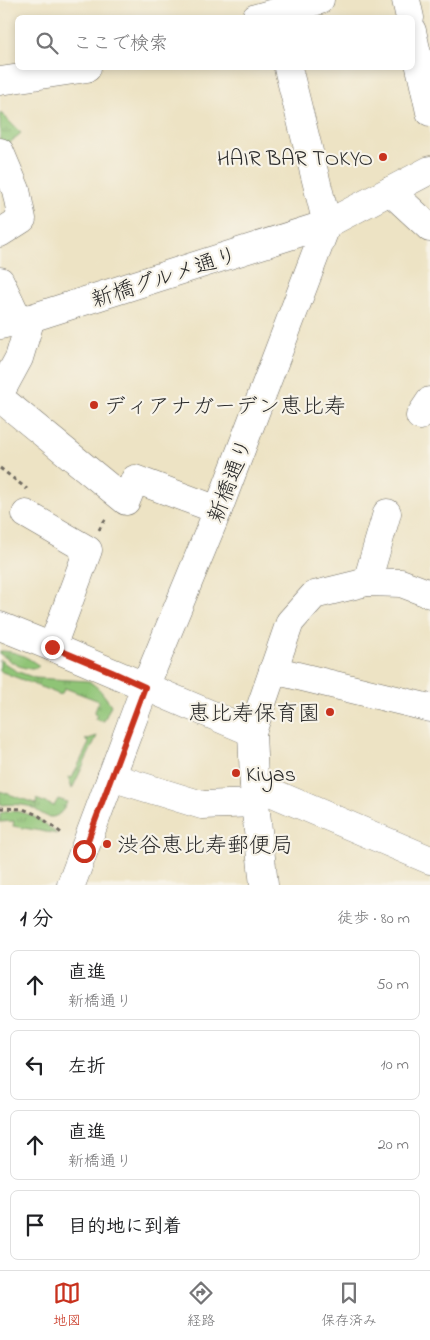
<!DOCTYPE html>
<html lang="ja">
<head>
<meta charset="utf-8">
<style>
  :root { --surface:#fff; --page:#f2f2f2; --text:#202124; --muted:#757577; --line:#e0e0e0; --accent:#c8321e }
  body { margin:0; font-family:"Indie Flower","Klee One",sans-serif; background:var(--page); color:var(--text) }
  .stop { position:absolute; width:15px; height:15px; margin:-11px; border:4px solid #c8321e; border-radius:50%; background:#fff }
  .stop.end { background:#c8321e; border-color:#fff; box-shadow:0 1px 5px #0008 }
  .list { margin:0; padding:0; list-style:none }
  h2 { display:flex; justify-content:space-between; align-items:center; height:65px; margin:0; padding:0 20px; font-size:21px }
  h2 small { font-size:16px; font-weight:400; color:var(--muted) }
  .list li { display:grid; grid-template-columns:32px 1fr auto; gap:15px; align-items:center; box-sizing:border-box; height:70px; margin:0 10px 10px; padding:0 10px; border:1px solid var(--line); border-radius:8px }
  .list b { display:block; font-size:19px; white-space:nowrap }
  .list p { margin:0; font-size:16px; white-space:nowrap; color:var(--muted) }
  .list em { font-size:16px; font-style:normal; color:var(--muted) }
  .icon { flex:none; width:28px; height:28px; fill:none; stroke:currentColor; stroke-width:2; stroke-linecap:round; stroke-linejoin:round }
  .map { position:relative; flex:none; width:430px; height:885px; overflow:hidden }
  .search { position:absolute; background:var(--surface); box-shadow:0 2px 8px #0003; left:15px; right:15px; top:15px; height:55px; display:flex; align-items:center; gap:12px; box-sizing:border-box; padding:0 18px; border-radius:8px; color:var(--muted); font-size:19px }
  .sheet { height:385px; background:var(--surface) }
  nav { display:flex; justify-content:space-around; align-items:center; box-sizing:border-box; height:70px; border-top:1px solid var(--line); background:var(--surface); font-size:14px; color:var(--muted) }
  nav a { display:grid; justify-items:center; gap:2px }
  nav .on { color:var(--accent) }
  .map>svg:first-child { display:block }
  .grass { fill:url(#grass-tufts); stroke:#5d7850 }
  .lines { fill:none; stroke-linecap:round; stroke-linejoin:round }
  .minor-casing { stroke:#6f6b61; stroke-width:29 }
  .path { stroke:#6f6b61; stroke-width:3; stroke-dasharray:4 4; stroke-linecap:butt }
  .minor { stroke:#fff; stroke-width:28 }
  .route { stroke:#c8321e; stroke-width:6 }
  .poi-dot { fill:#c8321e; stroke:#f7f3e8; stroke-width:2 }
  .labels { text-anchor:middle; stroke-width:4.5; stroke-linejoin:round; paint-order:stroke }
  .poi-label { font-size:22px; fill:#2b2b2b; stroke:#f7f3e8; text-anchor:start }
  .street-label { font-size:22px; fill:#2b2b2b; stroke:#f7f3e8 }
</style>
</head>
<body>
<div class="map">
<svg width="430" height="885" viewBox="0 0 430 885">
  <defs>
    <pattern id="grass-tufts" width="24" height="20" patternUnits="userSpaceOnUse" patternTransform="scale(1.25)"><rect width="24" height="20" fill="#8fc476"/><path d="M3 7l-1-3M5 7V3M7 7l1-3M15 17l-1-3M17 17v-4M19 17l1-3" fill="none" stroke="#759f61"/></pattern>
  </defs>
  <rect width="100%" height="100%" fill="#f7f3e8"/>
  <filter id="ink" filterUnits="userSpaceOnUse"><feTurbulence type="fractalNoise" baseFrequency=".02" numOctaves="2"/><feDisplacementMap in="SourceGraphic" scale="10" xChannelSelector="R" yChannelSelector="G"/><feConvolveMatrix kernelMatrix="1 2 1 2 8 2 1 2 1" color-interpolation-filters="sRGB"/></filter>
  <filter id="wash" filterUnits="userSpaceOnUse"><feTurbulence type="fractalNoise" baseFrequency=".0096" numOctaves="4" result="noise"/><feDisplacementMap in="SourceGraphic" scale="20" xChannelSelector="R" yChannelSelector="G"/><feGaussianBlur stdDeviation="1.12" result="paint"/><feColorMatrix in="noise" values="0 0 0 0 0 0 0 0 0 0 0 0 0 0 0 0 0 1.4 0 .05"/><feComposite in="paint" operator="in"/></filter>
  <g filter="url(#wash)">
    <rect width="100%" height="100%" fill="#ede3c4"/>
    <g class="grass">
      <polygon points="0,112 21,133 4,148 0,139"/>
      <path d="M0,651C15,651 26,656 38,665V667C22,672 13,662 0,654Z"/>
      <path d="M0,660L16,671L35,678L88,681C99,687 104,695 111,705L104,721L95,719L97,715L94,714L99,701L65,688L61,695L0,671Z"/>
      <polygon points="97,736 72,789 68,777 72,778 89,743 85,740"/>
      <path d="M0,791L37,804L36,799L54,806L58,799L67,802C65,809 58,818 50,817C42,816 36,808 28,806C19,804 9,804 0,805Z"/>
      <path d="M12,811C31,812 44,822 57,834L13,826L14,821L0,822V813Z"/>
    </g>
  </g>
  <g filter="url(#ink)">
    <g class="lines">
      <g class="minor-casing">
        <g id="minor">
          <polyline points="406,0 410,18"/>
          <polyline points="256,18 320,0"/>
          <polyline points="412,31 430,112"/>
          <polyline points="0,81 87,68"/>
          <polyline points="0,152 16,190 22,219 0,233"/>
          <polyline points="390,191 430,228"/>
          <polyline points="0,281 19,321"/>
          <polyline points="0,325 31,318 327,224 430,170"/>
          <polyline points="0,393 19,358 31,318"/>
          <polyline points="0,398 126,501 135,479 218,510"/>
          <polyline points="420,416 430,401"/>
          <polyline points="26,514 88,550 52,647"/>
          <polyline points="367,582 387,513"/>
          <polyline points="0,626 57,649 252,732"/>
          <polyline points="273,670 430,708"/>
          <polyline points="111,777 202,805 255,803"/>
          <polyline points="254,785 430,860"/>
          <polyline points="71,885 145,687 218,510 327,224 288,68"/>
          <polyline points="264,885 255,803 252,732 290,622 314,595 367,582 401,583 430,594"/>
        </g>
      </g>
      <g class="path">
        <polyline points="0,468 27,489"/>
        <polyline points="99,530 106,518"/>
        <polyline points="0,808 23,809 38,815 64,835"/>
      </g>
      <use href="#minor" class="minor"/>
    </g>
  </g>
  <g class="lines" filter="url(#ink)">
    <polyline class="route" points="52,647 112,672 145,687 84,851"/>
  </g>
  <g class="poi-dot">
    <circle cx="383" cy="157" r="5"/>
    <circle cx="94" cy="405" r="5"/>
    <circle cx="330" cy="712" r="5"/>
    <circle cx="236" cy="773" r="5"/>
    <circle cx="107" cy="844" r="5"/>
  </g>
  <g class="labels">
    <g class="poi-label">
      <text x="373" y="165" text-anchor="end">HAIR BAR TOKYO</text>
      <text x="104" y="413">ディアナガーデン恵比寿</text>
      <text x="320" y="720" text-anchor="end">恵比寿保育園</text>
      <text x="246" y="781">Kiyas</text>
      <text x="117" y="852">渋谷恵比寿郵便局</text>
    </g>
    <g class="street-label">
      <text transform="translate(164 276) rotate(-18)" y="8">新橋グルメ通り</text>
      <text transform="translate(229 480) rotate(-69)" y="8">新橋通り</text>
    </g>
  </g>
</svg>
<div class="stop" style="left:84px;top:851px"></div>
<div class="stop end" style="left:52px;top:647px"></div>
<div class="search"><svg class="icon" aria-label="search" viewBox="0 0 24 24"><circle cx="10" cy="10" r="6"/><path d="M15 15l6 6"/></svg>ここで検索</div>
</div>
<section class="sheet">
<h2>1 分<small>徒歩 · 80 m</small></h2>
<ul class="list">
<li><svg class="icon" aria-label="ahead" viewBox="0 0 24 24"><path d="M12 20V5M6 11l6-6 6 6"/></svg><div><b>直進</b><p>新橋通り</p></div><em>50 m</em></li>
<li><svg class="icon" aria-label="left" viewBox="0 0 24 24"><path d="M17 20v-9H6M10 6l-5 5 5 5"/></svg><div><b>左折</b></div><em>10 m</em></li>
<li><svg class="icon" aria-label="ahead" viewBox="0 0 24 24"><path d="M12 20V5M6 11l6-6 6 6"/></svg><div><b>直進</b><p>新橋通り</p></div><em>20 m</em></li>
<li><svg class="icon" aria-label="arrive" viewBox="0 0 24 24"><path d="M6 21V4h12l-3 4 3 4H6"/></svg><div><b>目的地に到着</b></div></li>
</ul>
</section>
<nav>
<a class="on"><svg class="icon" aria-label="map" viewBox="0 0 24 24"><path d="M3 6l6-2 6 2 6-2v14l-6 2-6-2-6 2zM9 4v14M15 6v14"/></svg>地図</a>
<a><svg class="icon" aria-label="directions" viewBox="0 0 24 24"><path d="M12 3l9 9-9 9-9-9zM9 14v-3h6M13 9l2 2-2 2"/></svg>経路</a>
<a><svg class="icon" aria-label="saved" viewBox="0 0 24 24"><path d="M7 4h10v16l-5-4-5 4z"/></svg>保存済み</a>
</nav>
</body>
</html>
